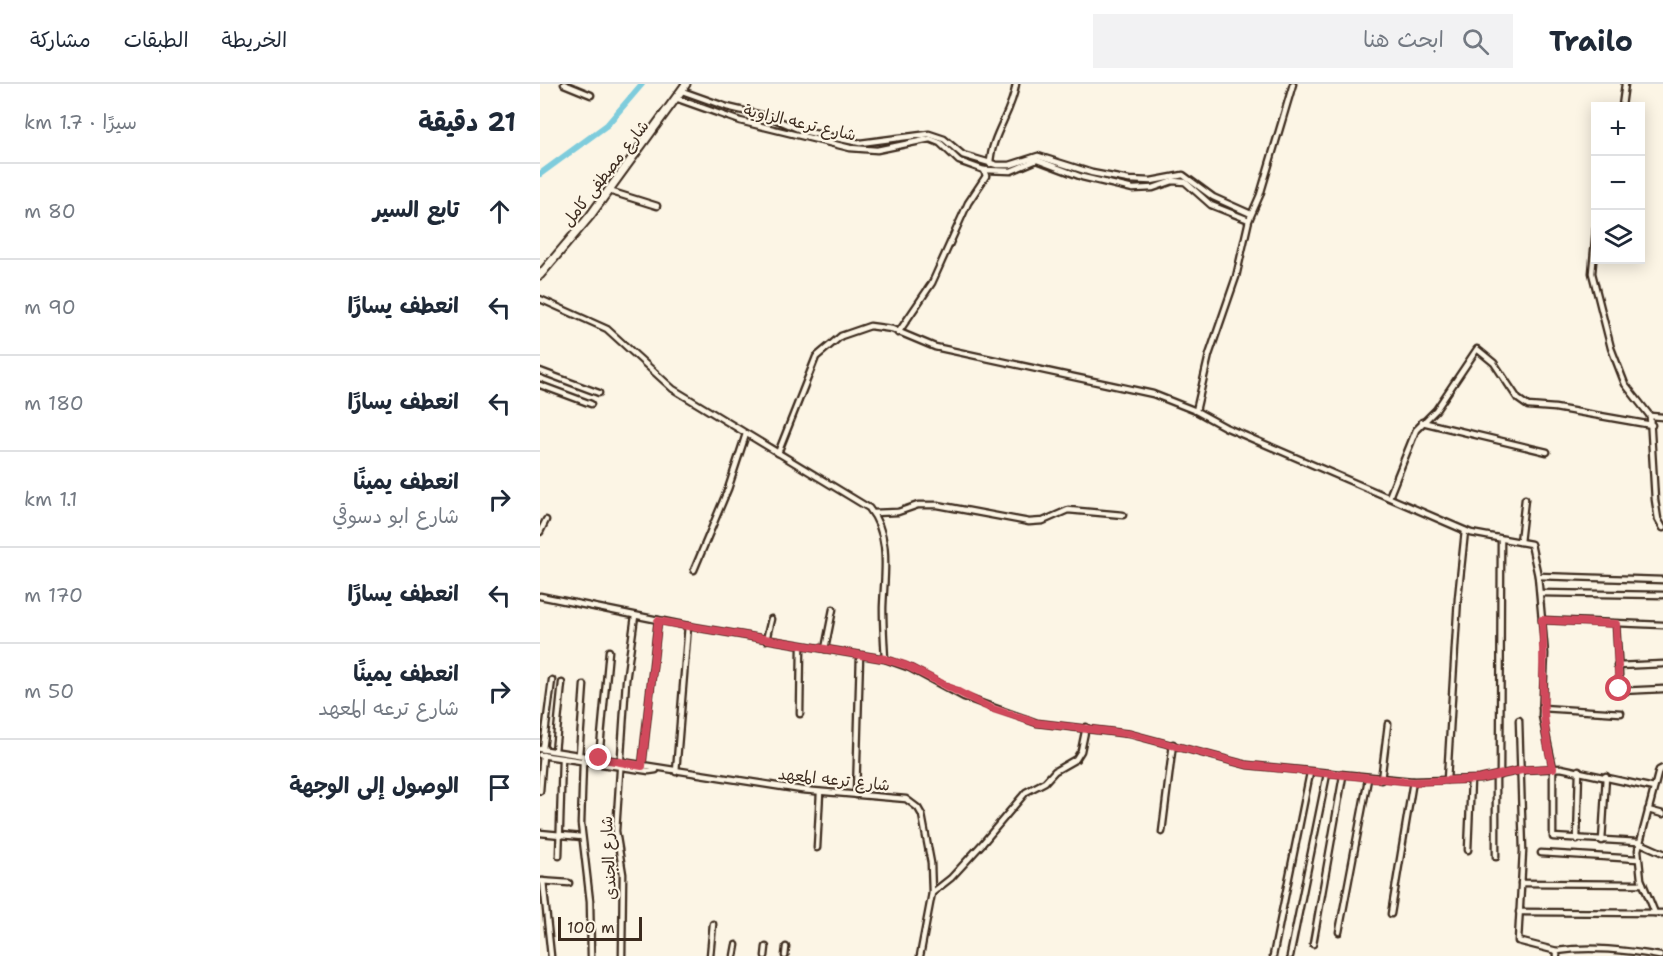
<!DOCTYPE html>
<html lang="ar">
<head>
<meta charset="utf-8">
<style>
  :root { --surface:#fff; --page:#f2f2f3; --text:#1f2937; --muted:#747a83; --line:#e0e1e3 }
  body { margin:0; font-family:"Shantell Sans","Playpen Sans Arabic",sans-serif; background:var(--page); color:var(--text); direction:rtl }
  .controls { position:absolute; right:18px; top:18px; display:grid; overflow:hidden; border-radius:0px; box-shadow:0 3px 15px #0003 }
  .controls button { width:54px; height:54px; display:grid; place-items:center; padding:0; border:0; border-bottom:2px solid var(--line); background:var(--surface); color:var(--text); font:30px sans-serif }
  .scale { position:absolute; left:18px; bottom:15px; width:84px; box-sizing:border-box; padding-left:6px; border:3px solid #3b2a1e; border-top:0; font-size:16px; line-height:21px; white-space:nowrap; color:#3b2a1e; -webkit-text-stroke:4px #fcf5e5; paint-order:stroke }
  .stop { position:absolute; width:18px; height:18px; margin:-14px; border:4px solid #d1495b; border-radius:50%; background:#fff }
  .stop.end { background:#d1495b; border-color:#fff; box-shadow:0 2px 6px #0008 }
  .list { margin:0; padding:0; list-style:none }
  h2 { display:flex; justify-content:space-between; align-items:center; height:78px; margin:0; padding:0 24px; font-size:26px }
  h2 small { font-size:20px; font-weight:400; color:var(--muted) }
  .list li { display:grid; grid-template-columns:39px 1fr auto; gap:18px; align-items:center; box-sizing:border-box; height:96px; padding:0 24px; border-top:2px solid var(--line) }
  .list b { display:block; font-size:22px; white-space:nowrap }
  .list p { margin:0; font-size:20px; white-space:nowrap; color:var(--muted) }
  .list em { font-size:20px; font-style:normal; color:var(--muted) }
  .icon { flex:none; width:33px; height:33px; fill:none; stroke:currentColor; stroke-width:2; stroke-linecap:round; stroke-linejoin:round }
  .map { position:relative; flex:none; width:1123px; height:872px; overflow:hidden; direction:ltr }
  header { display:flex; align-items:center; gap:36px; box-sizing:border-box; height:84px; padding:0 30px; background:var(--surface); border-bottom:2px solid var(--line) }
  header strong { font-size:28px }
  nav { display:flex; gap:33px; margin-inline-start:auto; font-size:21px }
  .search { width:420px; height:54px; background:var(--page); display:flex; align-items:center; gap:15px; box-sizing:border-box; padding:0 21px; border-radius:0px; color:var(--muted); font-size:22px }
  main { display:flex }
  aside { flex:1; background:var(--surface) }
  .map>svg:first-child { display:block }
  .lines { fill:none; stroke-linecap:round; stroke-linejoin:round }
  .canal { stroke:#7eccdc; stroke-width:6 }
  .minor-casing { stroke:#3b2a1e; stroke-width:9 }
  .secondary-casing { stroke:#3b2a1e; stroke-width:11 }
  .minor { stroke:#fcf5e5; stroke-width:4.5 }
  .secondary { stroke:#fcf5e5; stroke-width:7 }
  .route { stroke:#d1495b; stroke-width:8 }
  .labels { text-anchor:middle; stroke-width:4.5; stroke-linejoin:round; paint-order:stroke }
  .street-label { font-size:16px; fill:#3b2a1e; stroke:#fcf5e5 }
</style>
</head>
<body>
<header>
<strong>Trailo</strong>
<div class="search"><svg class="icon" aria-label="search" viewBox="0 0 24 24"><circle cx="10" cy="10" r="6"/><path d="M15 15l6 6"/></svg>ابحث هنا</div>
<nav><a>الخريطة</a><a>الطبقات</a><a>مشاركة</a></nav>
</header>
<main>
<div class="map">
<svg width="1123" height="872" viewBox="0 0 1123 872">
  <rect width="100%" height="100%" fill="#fcf5e5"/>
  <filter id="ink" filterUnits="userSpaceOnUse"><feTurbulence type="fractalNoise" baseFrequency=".0167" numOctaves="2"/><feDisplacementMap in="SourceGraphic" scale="12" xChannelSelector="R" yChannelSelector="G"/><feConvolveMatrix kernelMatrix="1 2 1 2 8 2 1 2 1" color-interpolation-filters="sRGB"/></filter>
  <g filter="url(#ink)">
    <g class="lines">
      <polyline class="canal" points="0,90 67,41 102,0"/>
      <g class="minor-casing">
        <g id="minor">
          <polyline points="24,0 51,11"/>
          <polyline points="753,0 720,111 709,136 696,193 669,271 656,327 685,343 931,449 991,460 998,492 1005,570 1002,632 1013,684 1013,753 1098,758 1123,769"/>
          <polyline points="142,7 187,23 230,33 263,47 320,59 389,50 404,55 423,71 457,81 470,81 498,72 552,89 589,96 611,97 643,91 673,113 711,130"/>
          <polyline points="138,15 200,37 310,64 337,66 390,55 400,59 419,77 444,86 471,87 497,76 542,93 593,105 613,104 633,97 645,98 671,121 709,136"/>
          <polyline points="1082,22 1085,0"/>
          <path d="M450,80C451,51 472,29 476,0"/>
          <polyline points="69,107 117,122"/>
          <polyline points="1056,145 1052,189 1071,264 1085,300 1110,332 1115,416 1118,435 1123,444"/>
          <path d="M0,215L67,245L133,305L329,424C352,453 344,490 343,524C343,541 344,558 345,575"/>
          <polyline points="358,249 392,199 428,119 446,92 444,86"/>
          <polyline points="0,287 59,309"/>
          <polyline points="0,301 51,320"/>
          <polyline points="1110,332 1123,333"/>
          <polyline points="882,338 1007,368"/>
          <polyline points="238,369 276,273 301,252 330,242 352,245 395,263 613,310 656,327"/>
          <polyline points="849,413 876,346 896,326 937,265 954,279 978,315 988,322 1015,324 1112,341"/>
          <polyline points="333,429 358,428 378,421 398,421 489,438 503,437 528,426 583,431"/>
          <polyline points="0,448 6,436"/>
          <polyline points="980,458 985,415"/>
          <polyline points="154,486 188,405 206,350"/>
          <polyline points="998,492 1123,496"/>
          <polyline points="1000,509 1123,511"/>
          <polyline points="0,512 148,542 345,575 370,584 424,613 497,639 590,650 707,681 873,697 940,695 982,686 1021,684 1114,704"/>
          <polyline points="1002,536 1123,541"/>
          <polyline points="1076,540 1080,607 1123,605"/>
          <polyline points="226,556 231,535"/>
          <polyline points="285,565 293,525"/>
          <polyline points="1077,582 1123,580"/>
          <polyline points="1002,624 1081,629"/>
          <polyline points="260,630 261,562"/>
          <polyline points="979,636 983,767 978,857 1017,867"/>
          <polyline points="0,665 262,706 366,715 378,724 382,731 391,779 392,809"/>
          <polyline points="3,665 12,596"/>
          <polyline points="15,667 22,599"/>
          <polyline points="0,671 109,687 116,686"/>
          <polyline points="39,671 44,601"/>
          <polyline points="59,674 69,567"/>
          <polyline points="43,678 41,740 50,817 51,872"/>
          <polyline points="102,682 118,536"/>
          <polyline points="1123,684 1119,686 1098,766 1101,795 1115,829 1123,829"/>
          <polyline points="136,688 148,542"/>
          <polyline points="960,691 961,455"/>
          <polyline points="841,696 848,640"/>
          <polyline points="907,696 918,514 925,447"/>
          <polyline points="0,707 3,671"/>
          <polyline points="316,711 320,571"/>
          <polyline points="1108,726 1123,730"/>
          <polyline points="622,748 633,660"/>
          <polyline points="0,749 42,753"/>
          <polyline points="1037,756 1039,686"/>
          <polyline points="1062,757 1066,692"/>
          <polyline points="277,764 280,708"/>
          <polyline points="928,766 931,696"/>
          <polyline points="1001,769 1098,775"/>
          <polyline points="19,772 22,675"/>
          <polyline points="956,773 956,693"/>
          <polyline points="0,797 29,799"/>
          <polyline points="3,797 11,872"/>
          <polyline points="981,799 1103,800"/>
          <polyline points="979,828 1115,829"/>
          <polyline points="851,830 873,697"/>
          <polyline points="799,848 828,695"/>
          <polyline points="773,860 803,692"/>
          <polyline points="82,872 83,790 76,747 86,597 95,532"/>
          <polyline points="170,872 173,840"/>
          <polyline points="194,872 196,861"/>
          <polyline points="225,872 226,863"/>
          <polyline points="245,872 246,863"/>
          <polyline points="380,872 392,809 411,794 443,759 486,708 505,698 515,687 536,675 541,667 546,643"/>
          <polyline points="733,872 770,689"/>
          <polyline points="750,872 787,690"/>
          <path d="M1017,872V867C1051,862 1085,866 1120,872"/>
        </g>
      </g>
      <g class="secondary-casing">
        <polyline id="secondary" points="0,191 50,132 146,0"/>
      </g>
      <use href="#minor" class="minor"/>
      <use href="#secondary" class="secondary"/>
    </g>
  </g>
  <g class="lines" filter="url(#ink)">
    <path class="route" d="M59,674L102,682L118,537L345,575L365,581L450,624L497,639L590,650L707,681L873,698L940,695L982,686L1013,684C998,633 1006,589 1002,536L1076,540L1079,605"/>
  </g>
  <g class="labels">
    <g class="street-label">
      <text transform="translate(260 38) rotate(13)" y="6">شارع ترعه الزاوية</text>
      <text transform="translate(65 89) rotate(-52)" y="6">شارع مصطفى كامل</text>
      <text transform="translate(294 695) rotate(6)" y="6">شارع ترعه المعهد</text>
      <text transform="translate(68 774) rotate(-93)" y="6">شارع الجندى</text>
    </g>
  </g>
</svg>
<div class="controls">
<button>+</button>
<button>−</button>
<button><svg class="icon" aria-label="layers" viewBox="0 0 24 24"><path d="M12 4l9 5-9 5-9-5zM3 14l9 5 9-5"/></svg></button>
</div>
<div class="scale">100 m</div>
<div class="stop" style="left:1079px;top:605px"></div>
<div class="stop end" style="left:59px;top:674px"></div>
</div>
<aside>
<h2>21 دقيقة<small>سيرًا · 1.7 km</small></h2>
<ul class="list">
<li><svg class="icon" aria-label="ahead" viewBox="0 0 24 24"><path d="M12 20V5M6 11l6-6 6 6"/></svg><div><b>تابع السير</b></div><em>80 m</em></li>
<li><svg class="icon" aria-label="left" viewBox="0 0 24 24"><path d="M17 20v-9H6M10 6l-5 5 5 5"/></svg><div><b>انعطف يسارًا</b></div><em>90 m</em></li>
<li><svg class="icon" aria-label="left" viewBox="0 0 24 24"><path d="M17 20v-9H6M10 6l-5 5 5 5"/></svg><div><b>انعطف يسارًا</b></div><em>180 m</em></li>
<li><svg class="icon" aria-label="right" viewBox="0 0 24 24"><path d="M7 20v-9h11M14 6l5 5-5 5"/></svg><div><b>انعطف يمينًا</b><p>شارع ابو دسوقي</p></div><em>1.1 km</em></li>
<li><svg class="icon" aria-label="left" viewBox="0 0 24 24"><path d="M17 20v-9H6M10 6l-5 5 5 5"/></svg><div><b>انعطف يسارًا</b></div><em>170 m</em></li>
<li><svg class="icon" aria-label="right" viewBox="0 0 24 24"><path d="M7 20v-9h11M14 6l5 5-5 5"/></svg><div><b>انعطف يمينًا</b><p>شارع ترعه المعهد</p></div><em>50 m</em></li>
<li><svg class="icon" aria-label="arrive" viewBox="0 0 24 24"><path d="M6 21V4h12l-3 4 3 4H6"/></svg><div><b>الوصول إلى الوجهة</b></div></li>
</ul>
</aside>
</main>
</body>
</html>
